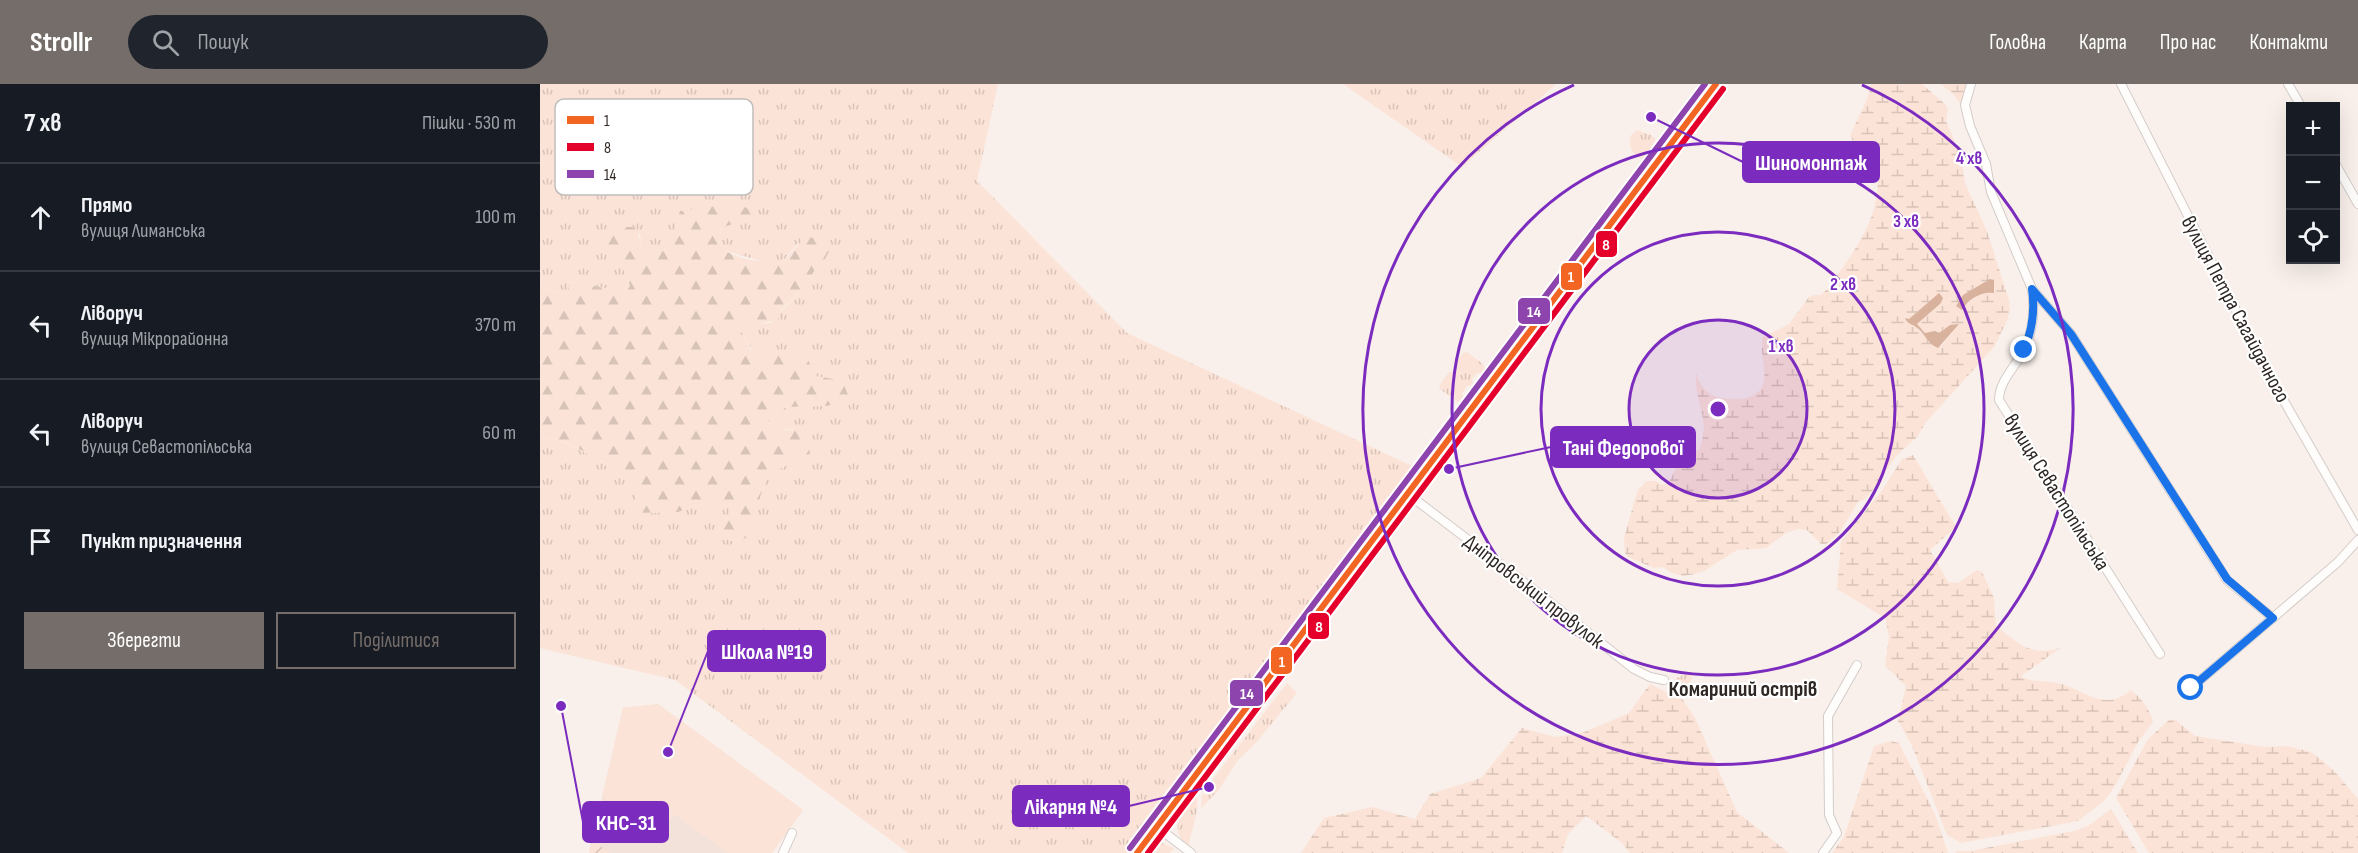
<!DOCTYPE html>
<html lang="uk">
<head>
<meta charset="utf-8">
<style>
  :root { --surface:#171b24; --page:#20242c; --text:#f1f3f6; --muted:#9ea1a6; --line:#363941; --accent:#756d69 }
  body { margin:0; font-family:"Sofia Sans Condensed",sans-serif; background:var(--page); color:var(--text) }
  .controls { position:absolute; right:18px; top:18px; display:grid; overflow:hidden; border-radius:0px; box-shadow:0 6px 24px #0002 }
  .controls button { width:54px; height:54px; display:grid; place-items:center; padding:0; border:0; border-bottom:2px solid var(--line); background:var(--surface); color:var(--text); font:30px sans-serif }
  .stop { position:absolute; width:18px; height:18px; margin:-14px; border:4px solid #1a73e8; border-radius:50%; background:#fff }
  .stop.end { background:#1a73e8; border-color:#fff; box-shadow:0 2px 6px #0008 }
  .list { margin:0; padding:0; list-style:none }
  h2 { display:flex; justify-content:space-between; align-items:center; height:78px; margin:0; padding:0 24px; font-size:26px }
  h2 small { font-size:20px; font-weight:400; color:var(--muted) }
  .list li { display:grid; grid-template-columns:39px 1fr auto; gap:18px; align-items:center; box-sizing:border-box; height:108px; padding:0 24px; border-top:2px solid var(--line) }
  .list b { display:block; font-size:22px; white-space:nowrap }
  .list p { margin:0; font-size:20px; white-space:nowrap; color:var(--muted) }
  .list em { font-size:20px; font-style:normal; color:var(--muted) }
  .actions { display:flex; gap:12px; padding:18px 24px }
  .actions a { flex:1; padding:14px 0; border:2px solid var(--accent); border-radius:0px; text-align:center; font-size:21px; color:var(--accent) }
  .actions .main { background:var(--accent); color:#fff }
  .icon { flex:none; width:33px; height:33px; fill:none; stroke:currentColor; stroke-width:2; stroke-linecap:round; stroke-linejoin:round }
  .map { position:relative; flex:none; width:1818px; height:769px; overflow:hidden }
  header { display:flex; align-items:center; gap:36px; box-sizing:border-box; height:84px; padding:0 30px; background:var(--accent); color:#fff }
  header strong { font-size:28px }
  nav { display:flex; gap:33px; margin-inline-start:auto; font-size:21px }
  .search { width:420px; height:54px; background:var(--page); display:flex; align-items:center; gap:15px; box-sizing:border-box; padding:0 21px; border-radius:33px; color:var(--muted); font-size:22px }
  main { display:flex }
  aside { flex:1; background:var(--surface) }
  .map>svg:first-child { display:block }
  .built { fill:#f3e2da }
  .grass { fill:url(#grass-tufts) }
  .forest { fill:url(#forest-firs) }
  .wetland { fill:url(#wetland-marsh); fill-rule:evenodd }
  .garden { fill:url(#garden-furrows) }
  .pitch { fill:#fce3d7 }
  .water { fill:#d9b29e }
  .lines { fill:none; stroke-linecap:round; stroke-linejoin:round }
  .minor-casing { stroke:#d4ccc8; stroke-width:10 }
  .trunk-casing { stroke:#d3cecc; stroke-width:16 }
  .minor { stroke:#fefdfc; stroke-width:8 }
  .trunk { stroke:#e8e0da; stroke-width:14 }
  .bus-1-casing { stroke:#fff; stroke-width:10 }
  .bus-2-casing { stroke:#fff; stroke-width:10 }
  .bus-3-casing { stroke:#fff; stroke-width:10 }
  .bus-1 { stroke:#f26522; stroke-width:6 }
  .bus-2 { stroke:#e4002b; stroke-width:6 }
  .bus-3 { stroke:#8e44ad; stroke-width:6 }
  .route { stroke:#1a73e8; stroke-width:8 }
  .ring { fill:none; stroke:#7b2cbf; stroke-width:3 }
  .labels { text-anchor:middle; stroke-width:4.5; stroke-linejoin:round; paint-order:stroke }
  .street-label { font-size:21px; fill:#2e2723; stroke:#fff }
  .neighbourhood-label { font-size:22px; font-weight:bold; fill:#2e2723; stroke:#fff }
  .key { fill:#fff; stroke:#c0bebd; stroke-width:1.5 }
  .key-label { font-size:16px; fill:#2e2723 }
  .centre { fill:#7b2cbf; stroke:#fff; stroke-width:3 }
  .ring-label { font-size:18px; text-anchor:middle; font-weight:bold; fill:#7b2cbf; stroke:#fff; stroke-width:4.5; stroke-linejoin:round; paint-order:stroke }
  .leader { fill:none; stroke:#7b2cbf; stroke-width:2 }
  .callout-dot { fill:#7b2cbf; stroke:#fff; stroke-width:2 }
  .callout { fill:#7b2cbf; stroke:#7b2cbf; stroke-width:2 }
  .callout-label { font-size:22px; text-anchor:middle; font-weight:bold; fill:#fff }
  .line-badge { stroke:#fff; stroke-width:2 }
  .badge-label { font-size:16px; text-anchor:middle; font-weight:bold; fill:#fff }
</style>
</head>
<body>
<header>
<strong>Strollr</strong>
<div class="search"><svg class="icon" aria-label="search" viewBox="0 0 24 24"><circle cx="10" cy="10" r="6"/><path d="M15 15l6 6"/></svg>Пошук</div>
<nav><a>Головна</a><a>Карта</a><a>Про нас</a><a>Контакти</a></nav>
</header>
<main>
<aside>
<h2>7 хв<small>Пішки · 530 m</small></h2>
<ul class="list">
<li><svg class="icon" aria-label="ahead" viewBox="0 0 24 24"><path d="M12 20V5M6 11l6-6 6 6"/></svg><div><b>Прямо</b><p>вулиця Лиманська</p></div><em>100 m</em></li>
<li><svg class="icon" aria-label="left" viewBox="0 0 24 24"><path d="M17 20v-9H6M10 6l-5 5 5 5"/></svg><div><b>Ліворуч</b><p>вулиця Мікрорайонна</p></div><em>370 m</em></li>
<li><svg class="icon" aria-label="left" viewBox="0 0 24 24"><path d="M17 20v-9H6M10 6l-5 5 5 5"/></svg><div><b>Ліворуч</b><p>вулиця Севастопільська</p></div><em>60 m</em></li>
<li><svg class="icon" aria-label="arrive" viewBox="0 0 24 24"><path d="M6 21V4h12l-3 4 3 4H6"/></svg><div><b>Пункт призначення</b></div></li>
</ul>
<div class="actions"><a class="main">Зберегти</a><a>Поділитися</a></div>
</aside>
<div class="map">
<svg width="1818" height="769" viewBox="0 0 1818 769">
  <defs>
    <pattern id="grass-tufts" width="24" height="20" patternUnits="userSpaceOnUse" patternTransform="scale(1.5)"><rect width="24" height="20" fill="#fce3d7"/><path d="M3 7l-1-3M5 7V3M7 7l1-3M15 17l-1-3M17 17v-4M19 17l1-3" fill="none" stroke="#d8c3b8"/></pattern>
    <pattern id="forest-firs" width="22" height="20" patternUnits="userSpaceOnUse" patternTransform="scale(1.5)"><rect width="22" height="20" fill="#fce3d7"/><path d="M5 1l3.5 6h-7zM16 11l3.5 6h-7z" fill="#d8c3b8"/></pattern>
    <pattern id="wetland-marsh" width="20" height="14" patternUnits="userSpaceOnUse" patternTransform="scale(1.5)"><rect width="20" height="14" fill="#fce3d7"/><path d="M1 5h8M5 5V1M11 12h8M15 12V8" fill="none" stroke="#d8c3b8"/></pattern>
    <pattern id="garden-furrows" width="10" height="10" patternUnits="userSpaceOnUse" patternTransform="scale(1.5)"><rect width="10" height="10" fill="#fce3d7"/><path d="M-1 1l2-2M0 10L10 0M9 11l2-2" fill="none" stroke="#d8c3b8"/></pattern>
  </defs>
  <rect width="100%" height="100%" fill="#f9f0eb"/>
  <polygon class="built" points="118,620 263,726 232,769 49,769 83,624"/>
  <g class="grass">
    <path d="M0,0H458L437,97L587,249L887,389L601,769H368L135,596L0,564V353C32,355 61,379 88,396L94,401L96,412L95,429L138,428L166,418L193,423L188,433L175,447C189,456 194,462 208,452L227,391L270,369L253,345L237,346L230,343L227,335C242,317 271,322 293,321V295L276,293L268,276L220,272L212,266L199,243L210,240L230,239L264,204L274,187L282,180L258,159L242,178H224L183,166L179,160L181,143L212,133L140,127C134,146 132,170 108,173L102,167L100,150L67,170C81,180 86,186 90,202L85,209L34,197L28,211L0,203Z"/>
    <polygon points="803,0 1016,0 922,83"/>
    <path d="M1097,46L1111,51L1115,55L1113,68L1104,75C1092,72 1088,62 1091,51Z"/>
    <polygon points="927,268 943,280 945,284 942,289 937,289 932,295 933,301 927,302 922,309 924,315 918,318 900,305 899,302 909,288 914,288 913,283 923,269"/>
    <polygon points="1146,589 1152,590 1150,600 1144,601 1132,597"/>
    <polygon points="747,599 757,609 715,660 698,676 678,707 661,724 662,711 667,711 673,702 673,695"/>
    <path d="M657,711C659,731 652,743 648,763C627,741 642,731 657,711Z"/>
    <polygon points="622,759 634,764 630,769 611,769 617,761"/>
  </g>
  <path class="forest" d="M191,120L208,124L213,133L181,144L179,160C190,176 224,179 242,178C261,163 258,147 289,156L291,164L282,180L274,187L264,204L241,226L238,236L199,243L211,266L220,272L262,270L268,276L276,292L293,295L301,293L308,311C287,335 247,310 227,335L230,343L238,346H262L267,353L270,370L227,391L208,452L200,458L183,455L175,447L188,433L192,423L166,418L138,428L94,429C96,416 99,405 88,396C61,379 32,354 0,353V203L27,211L28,203L34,197L85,209L90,202C83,175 71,177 55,157L56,148L72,143H92C105,156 97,162 108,173C132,170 134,146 140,127Z"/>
  <g class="wetland">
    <path d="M1331,0H1382L1405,20L1408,25L1406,37L1421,73L1425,99L1447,147L1469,216L1470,226L1467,237L1454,263L1387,337L1377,353L1356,372L1334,405L1325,415L1318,418L1299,449L1286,460H1281L1267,446L1258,445L1246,449L1226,464L1197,466L1164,487L1155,490L1143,492L1132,489L1123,483L1114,484L1088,473L1085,469L1084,454L1095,415L1098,406L1106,397H1116L1122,401L1129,398L1144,368L1159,366C1172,333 1154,322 1156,290C1162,304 1167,311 1182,314C1198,317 1222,315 1224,296C1226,281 1219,268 1223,253L1249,240L1269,213L1274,211H1281L1288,204C1313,169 1349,125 1334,78C1331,66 1316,65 1310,52C1317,34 1328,19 1331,0ZM1452,195L1455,206L1442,209L1422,223L1433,205ZM1397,211L1403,216L1401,219L1380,237L1377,241L1385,249H1399L1407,243L1418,241L1401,262L1394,263L1369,235Z"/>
    <polygon points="1401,0 1427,0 1421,21 1413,10"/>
    <path d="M1373,371L1416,443L1390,466L1408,498L1418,499L1437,486L1442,488L1454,514L1456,542C1480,560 1490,573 1520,564L1481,592C1491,599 1505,596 1517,599C1535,602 1551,617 1570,616C1578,615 1585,611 1591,606C1600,613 1611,626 1613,638L1598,658L1575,702L1564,717L1538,737L1421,759L1407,751L1372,662L1358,637L1366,602L1345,582L1349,552L1345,534L1297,505L1301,458L1343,405L1362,375Z"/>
    <polygon points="1110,600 1143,616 1155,634 1197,728 1249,769 1090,769 1082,759 1046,732 1028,750 1022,769 761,769 784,734 832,723 875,735 890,710 941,694 982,644 1015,653 1042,649 1089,629"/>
    <polygon points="1629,636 1636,636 1655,652 1725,663 1747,662 1771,668 1782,676 1797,690 1818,715 1818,769 1609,769 1576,714 1608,655"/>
    <polygon points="1351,657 1359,659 1395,730 1408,769 1292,769 1304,753 1334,662"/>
    <polygon points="1571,725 1598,769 1417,769 1415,767 1430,767 1534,747 1548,742"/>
  </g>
  <polygon class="garden" points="52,756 70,769 49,769"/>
  <polygon class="pitch" points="118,620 263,726 232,769 188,769 134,730 117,753 62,712 83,624"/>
  <g class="water">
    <path d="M1450,195L1454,196V209C1442,207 1428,215 1422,226L1416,222L1423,211Z"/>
    <path d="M1399,209L1403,214L1401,219L1377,240L1385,249L1395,247L1399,249L1410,241L1419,240L1398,264C1387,260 1385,249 1376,243C1371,239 1368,241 1365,234L1369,235Z"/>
  </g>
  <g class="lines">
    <g class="minor-casing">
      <g id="minor">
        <polyline points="1431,0 1425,21 1430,42 1446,80 1451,108 1492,205 1531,250 1687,496 1733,534"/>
        <polyline points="1581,0 1729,291 1818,446"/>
        <polyline points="1748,0 1761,22"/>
        <polyline points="1796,81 1818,120"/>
        <path d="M1492,205C1495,225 1493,248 1484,266C1476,282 1459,297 1459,316L1620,570"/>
        <polyline points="868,410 1002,512 1094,585 1110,593 1124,596"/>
        <polyline points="1651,604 1798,478 1818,456"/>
        <polyline points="617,743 651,769"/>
        <polyline points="243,769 252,749"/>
        <polyline points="1283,769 1297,749 1289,731 1288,632 1317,581"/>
      </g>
    </g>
    <g class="trunk-casing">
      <polyline id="trunk" points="597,769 1176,0"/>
    </g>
    <use href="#minor" class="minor"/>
    <use href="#trunk" class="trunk"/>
    <g class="bus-1-casing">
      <polyline id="bus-1" points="597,769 1176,0"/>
    </g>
    <g class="bus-2-casing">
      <polyline id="bus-2" points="608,769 1183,5"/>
    </g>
    <g class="bus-3-casing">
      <polyline id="bus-3" points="590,764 1165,0"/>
    </g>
    <use href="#bus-1" class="bus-1"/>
    <use href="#bus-2" class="bus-2"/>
    <use href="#bus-3" class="bus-3"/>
  </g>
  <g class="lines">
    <path class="route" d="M1484,266C1492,247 1495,225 1492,205L1531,250L1687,495L1733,534L1651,604"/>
  </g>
  <circle cx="1178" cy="325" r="89" fill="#7b2cbf" fill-opacity=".12"/>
  <g class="ring">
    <circle cx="1178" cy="325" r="89"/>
    <circle cx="1178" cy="325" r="177"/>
    <circle cx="1178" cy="325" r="266"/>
    <path d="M1322 1A355 355 0 1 1 1034 1"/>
  </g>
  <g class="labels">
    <g class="street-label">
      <text transform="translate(1696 225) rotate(62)" y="7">вулиця Петра Сагайдачного</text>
      <text transform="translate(1517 408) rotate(58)" y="7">вулиця Севастопільська</text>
      <text transform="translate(994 507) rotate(38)" y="7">Дніпровський провулок</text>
    </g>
    <g class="neighbourhood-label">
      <text x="1203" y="612">Комариний острів</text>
    </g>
  </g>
  <rect x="15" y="15" width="198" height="96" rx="9" class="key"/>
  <rect x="27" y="32" width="27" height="8" fill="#f26522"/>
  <rect x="27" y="59" width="27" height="8" fill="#e4002b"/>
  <rect x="27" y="86" width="27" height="8" fill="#8e44ad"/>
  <g class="key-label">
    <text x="64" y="42">1</text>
    <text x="64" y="69">8</text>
    <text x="64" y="96">14</text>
  </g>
  <circle cx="1178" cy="325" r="9" class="centre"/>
  <g class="ring-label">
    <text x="1429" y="80">4 хв</text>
    <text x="1366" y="143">3 хв</text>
    <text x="1303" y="206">2 хв</text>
    <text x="1241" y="268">1 хв</text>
  </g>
  <path class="leader" d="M1111 33L1203 78M909 385L1011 363M128 668L168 567M669 703L589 722M21 622L43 738"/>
  <g class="callout-dot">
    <circle cx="1111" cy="33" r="6"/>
    <circle cx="909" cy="385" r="6"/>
    <circle cx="128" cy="668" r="6"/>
    <circle cx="669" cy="703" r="6"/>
    <circle cx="21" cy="622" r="6"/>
  </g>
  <g class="callout">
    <rect x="1203" y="58" width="136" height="40" rx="6"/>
    <rect x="1011" y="343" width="144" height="40" rx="6"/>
    <rect x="168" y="547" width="117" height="40" rx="6"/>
    <rect x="473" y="702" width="116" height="40" rx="6"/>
    <rect x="43" y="718" width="85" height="40" rx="6"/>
  </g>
  <g class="callout-label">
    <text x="1271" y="86">Шиномонтаж</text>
    <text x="1083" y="371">Тані Федорової</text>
    <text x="227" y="575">Школа №19</text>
    <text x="531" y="730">Лікарня №4</text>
    <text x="86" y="746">КНС-31</text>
  </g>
  <g class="line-badge">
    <rect x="1055" y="146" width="23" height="28" rx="6" fill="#e4002b"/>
    <rect x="1020" y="178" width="23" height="29" rx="6" fill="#f26522"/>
    <rect x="977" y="213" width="34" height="28" rx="6" fill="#8e44ad"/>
    <rect x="767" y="528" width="23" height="28" rx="6" fill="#e4002b"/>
    <rect x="730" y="562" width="23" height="29" rx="6" fill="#f26522"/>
    <rect x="689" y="595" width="35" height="28" rx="6" fill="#8e44ad"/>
  </g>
  <g class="badge-label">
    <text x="1066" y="166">8</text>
    <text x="1031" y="198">1</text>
    <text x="994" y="233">14</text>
    <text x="779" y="548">8</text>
    <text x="742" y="583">1</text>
    <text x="707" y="615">14</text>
  </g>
</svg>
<div class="controls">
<button>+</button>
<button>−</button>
<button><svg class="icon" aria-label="locate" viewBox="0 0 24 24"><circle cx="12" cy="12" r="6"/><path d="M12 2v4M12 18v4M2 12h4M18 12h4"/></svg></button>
</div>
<div class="stop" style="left:1651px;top:604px"></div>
<div class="stop end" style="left:1484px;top:266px"></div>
</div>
</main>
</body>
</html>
